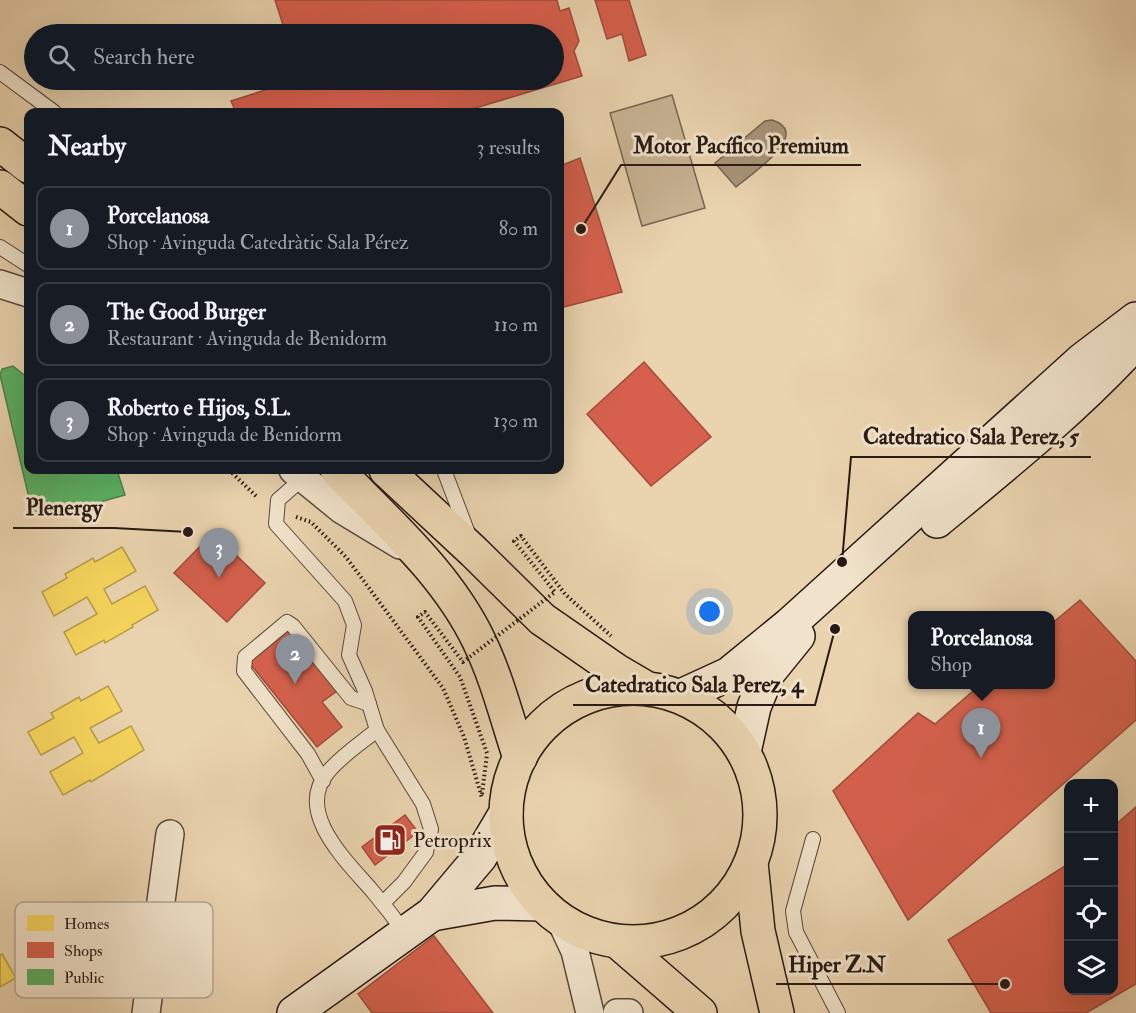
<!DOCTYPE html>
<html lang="en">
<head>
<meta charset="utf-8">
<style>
  :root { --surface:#171b24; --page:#242831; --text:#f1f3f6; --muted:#9ea1a6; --line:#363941; --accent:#8c9099 }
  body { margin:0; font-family:"IM FELL Double Pica",serif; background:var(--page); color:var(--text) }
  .controls { position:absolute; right:18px; bottom:18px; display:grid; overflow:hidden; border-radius:12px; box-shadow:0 6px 24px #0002 }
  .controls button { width:54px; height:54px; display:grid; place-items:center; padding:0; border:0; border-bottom:2px solid var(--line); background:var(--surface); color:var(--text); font:30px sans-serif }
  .you { position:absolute; left:710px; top:612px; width:21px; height:21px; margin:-15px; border:4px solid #fff; border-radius:50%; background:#1a73e8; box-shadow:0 0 0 9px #1a73e833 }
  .badge { display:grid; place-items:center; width:39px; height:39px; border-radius:50%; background:var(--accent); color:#fff; font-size:20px; font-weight:700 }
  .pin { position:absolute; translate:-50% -50px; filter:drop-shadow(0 2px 3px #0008) }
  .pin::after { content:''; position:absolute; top:32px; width:21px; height:18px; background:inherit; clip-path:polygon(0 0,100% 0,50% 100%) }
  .popup { position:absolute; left:908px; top:611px; width:147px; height:78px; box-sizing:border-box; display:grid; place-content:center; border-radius:12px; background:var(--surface); filter:drop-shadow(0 2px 4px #0005); font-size:20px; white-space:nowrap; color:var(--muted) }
  .popup b { font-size:22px; color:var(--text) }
  .popup::after { content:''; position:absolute; left:50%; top:100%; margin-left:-12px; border:12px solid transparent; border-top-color:var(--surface) }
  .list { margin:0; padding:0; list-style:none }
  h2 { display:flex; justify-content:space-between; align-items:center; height:78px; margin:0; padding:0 24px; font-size:26px }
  h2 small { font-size:20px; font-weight:400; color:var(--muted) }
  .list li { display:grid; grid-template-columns:39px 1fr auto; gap:18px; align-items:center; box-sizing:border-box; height:84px; margin:0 12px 12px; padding:0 12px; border:2px solid var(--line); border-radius:12px }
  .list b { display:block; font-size:22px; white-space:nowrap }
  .list p { margin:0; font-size:20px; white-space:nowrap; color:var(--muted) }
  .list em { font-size:20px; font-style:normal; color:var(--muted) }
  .icon { flex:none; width:33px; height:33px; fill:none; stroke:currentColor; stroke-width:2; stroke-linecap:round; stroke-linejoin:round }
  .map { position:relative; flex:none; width:1136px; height:1013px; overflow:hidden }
  .search { position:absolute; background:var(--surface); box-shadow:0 6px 24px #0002; left:24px; top:24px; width:540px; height:66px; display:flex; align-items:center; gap:15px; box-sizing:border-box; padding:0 21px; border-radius:33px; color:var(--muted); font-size:22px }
  .panel { position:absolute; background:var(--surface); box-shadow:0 6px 24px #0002; left:24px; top:108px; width:540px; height:366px; border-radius:12px }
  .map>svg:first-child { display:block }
  .green { fill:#c9b495; stroke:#786654; stroke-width:1.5 }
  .water { fill:#a8947a; stroke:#746351; stroke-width:1.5 }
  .homes { fill:#f6d55c; stroke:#b89d46; stroke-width:1.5 }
  .shops { fill:#d6604d; stroke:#a24b3c; stroke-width:1.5 }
  .public { fill:#5aae61; stroke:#4b814a; stroke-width:1.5 }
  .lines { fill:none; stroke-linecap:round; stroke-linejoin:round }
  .lane-casing { stroke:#58483b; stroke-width:16 }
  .street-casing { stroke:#58483b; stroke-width:30 }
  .secondary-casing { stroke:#271914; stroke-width:36 }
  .primary-casing { stroke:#271914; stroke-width:36 }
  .path { stroke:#271914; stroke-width:4; stroke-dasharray:1.5 3; stroke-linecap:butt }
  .lane { stroke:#f1e3cb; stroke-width:14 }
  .street { stroke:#f1e3cb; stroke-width:27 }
  .secondary { stroke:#f1e3cb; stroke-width:33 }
  .primary { stroke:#ead4af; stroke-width:33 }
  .path-bridge { stroke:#271914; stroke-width:4; stroke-dasharray:1.5 3; stroke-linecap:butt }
  .labels { text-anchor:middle; stroke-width:6; stroke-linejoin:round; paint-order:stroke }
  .poi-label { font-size:21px; fill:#271914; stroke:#f1e3cb; text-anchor:start }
  .key { fill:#f1e3cb; stroke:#b4a694; stroke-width:1.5 }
  .key-label { font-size:16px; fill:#271914 }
  .leader { fill:none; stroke:#271914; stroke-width:2 }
  .callout-dot { fill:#271914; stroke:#f1e3cb; stroke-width:2 }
  .callout-label { font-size:22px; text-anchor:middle; font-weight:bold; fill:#271914; stroke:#f1e3cb; stroke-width:6; stroke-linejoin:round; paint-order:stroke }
</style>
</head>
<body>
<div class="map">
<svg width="1136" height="1013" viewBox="0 0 1136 1013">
  <rect width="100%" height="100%" fill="#ead4af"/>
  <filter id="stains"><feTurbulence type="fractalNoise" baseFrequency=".00333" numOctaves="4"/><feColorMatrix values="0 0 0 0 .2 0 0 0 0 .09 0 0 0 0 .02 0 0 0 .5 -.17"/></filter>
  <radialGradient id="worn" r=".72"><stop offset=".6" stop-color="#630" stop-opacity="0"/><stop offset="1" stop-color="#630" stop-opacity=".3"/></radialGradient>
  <polygon class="green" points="672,95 705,208 642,226 610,113"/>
  <path class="water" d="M772,120C814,133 750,175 736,187L715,163L765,121Z"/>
  <g class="homes">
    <polygon points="122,547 136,571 104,589 112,604 145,586 158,610 132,625 133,627 105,643 104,640 76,655 64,632 97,614 87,597 54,616 42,592 67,578 65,574 93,558 95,562"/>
    <polygon points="108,686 122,711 90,728 99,743 131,726 144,750 91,782 90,780 63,795 50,772 83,753 74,737 41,755 28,732 54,718 51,713 79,697 81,701"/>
    <polygon points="2,954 16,978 0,987 0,955"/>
  </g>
  <g class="shops">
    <polygon points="275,0 557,0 560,11 569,8 579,41 574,51 582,76 462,112 236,112 231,101 296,80 554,80 554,34 286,34"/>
    <polygon points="595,0 629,0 646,55 629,61 622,34 607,39"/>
    <polygon points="580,158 622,292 560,308 560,166"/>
    <polygon points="644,362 711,437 651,486 587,414"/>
    <polygon points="213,533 265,583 227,622 174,573"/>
    <polygon points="1080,600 1136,661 1136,720 908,920 833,791 918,713 935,724 981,684 1050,684 1050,625"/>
    <polygon points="288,629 337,691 322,702 342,727 317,747 248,661"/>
    <polygon points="1136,807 1136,984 1086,1013 991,1013 948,940 1068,864 1068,990 1114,990 1114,826"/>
    <polygon points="405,815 418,832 375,865 362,847"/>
    <polygon points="434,936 493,1013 372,1013 358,994"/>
  </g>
  <polygon class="public" points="13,366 28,378 28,470 117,470 125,495 79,508 33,515 0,375 2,369"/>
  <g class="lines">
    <g class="lane-casing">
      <g id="lane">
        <polyline points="0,72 54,112"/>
        <polyline points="0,247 28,265"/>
        <polyline points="444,470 469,536"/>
        <polyline points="303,478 278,500 276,524 345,601 354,625 349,655 365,691 377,730 423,804 431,829 426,852 404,882 383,903"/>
        <path d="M377,730C361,743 341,756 328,772C293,813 349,863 374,893C385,906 395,919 405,933"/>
        <polyline points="323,781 308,754 244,671 245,657 287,622 293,626 351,698 369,704"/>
        <polyline points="813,839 793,911 796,932 838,1013"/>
      </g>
    </g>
    <g class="street-casing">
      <g id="street">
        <polyline points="0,284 28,293"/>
        <polyline points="293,470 342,510 400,545"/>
        <polyline points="561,921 575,951 590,1013"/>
        <polyline points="146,1013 170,834"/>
        <polyline points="617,1013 629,1013"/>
      </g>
    </g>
    <g class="secondary-casing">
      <g id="secondary">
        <path d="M937,521C1006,464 1076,408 1136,342"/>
        <polyline points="681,696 729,674 789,625 1082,360 1136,319"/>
        <polyline points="744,752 754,707 768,673 798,636"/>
        <polyline points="432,914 495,903 542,904"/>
        <polyline points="294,1013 432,914 480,857 506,813"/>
      </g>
    </g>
    <g class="primary-casing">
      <g id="primary">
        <polyline points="0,144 28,166"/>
        <polyline points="0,187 28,209"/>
        <path d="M337,470C388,523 447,574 479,641C497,678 507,719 520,758"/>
        <polyline points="386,470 474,552 542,619 617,671 646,688"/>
        <circle cx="633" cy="815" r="127"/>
        <polyline points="751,863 758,931 777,1013"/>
        <polyline points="618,942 700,1013"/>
      </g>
    </g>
    <g class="path">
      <polyline points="229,470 258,498"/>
      <polyline points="296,517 311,522 346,557 443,688 464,737 482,798"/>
      <polyline points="482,794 487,754"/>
    </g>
    <use href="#lane" class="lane"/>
    <use href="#street" class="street"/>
    <use href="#secondary" class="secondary"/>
    <use href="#primary" class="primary"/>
    <polyline class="path-bridge" points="487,753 460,677 418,617 425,612 463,662 555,592 514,541 521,536 565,594 611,636"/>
  </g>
  <defs>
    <g id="fuel-square" transform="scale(1.725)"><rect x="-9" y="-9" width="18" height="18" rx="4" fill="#8f2418" stroke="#f1e3cb"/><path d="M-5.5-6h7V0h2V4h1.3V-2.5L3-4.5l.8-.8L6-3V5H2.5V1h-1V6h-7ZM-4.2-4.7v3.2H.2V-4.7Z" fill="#fff"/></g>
  </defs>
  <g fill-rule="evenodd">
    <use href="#fuel-square" x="390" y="840"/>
  </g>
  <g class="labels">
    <g class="poi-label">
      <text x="413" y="847">Petroprix</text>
    </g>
  </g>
  <rect x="15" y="902" width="198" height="96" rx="9" class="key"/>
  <rect x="27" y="915" width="27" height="16" fill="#f6d55c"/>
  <rect x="27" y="942" width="27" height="16" fill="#d6604d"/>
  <rect x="27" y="969" width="27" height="16" fill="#5aae61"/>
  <g class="key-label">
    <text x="64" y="929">Homes</text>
    <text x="64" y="956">Shops</text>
    <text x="64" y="983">Public</text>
  </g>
  <path class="leader" d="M581 229L621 165H861M842 562L851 457H1091M188 532L114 528H13M835 629L815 705H573M1005 984L898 984H776"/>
  <g class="callout-dot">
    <circle cx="581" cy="229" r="6"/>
    <circle cx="842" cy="562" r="6"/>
    <circle cx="188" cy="532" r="6"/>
    <circle cx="835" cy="629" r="6"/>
    <circle cx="1005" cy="984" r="6"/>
  </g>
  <g class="callout-label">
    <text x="741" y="153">Motor Pacífico Premium</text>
    <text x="971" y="444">Catedratico Sala Perez, 5</text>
    <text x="64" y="515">Plenergy</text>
    <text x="694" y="692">Catedratico Sala Perez, 4</text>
    <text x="837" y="972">Hiper Z.N</text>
  </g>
  <rect width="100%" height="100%" filter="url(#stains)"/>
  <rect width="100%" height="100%" fill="url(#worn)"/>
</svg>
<div class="controls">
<button>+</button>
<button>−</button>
<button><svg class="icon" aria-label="locate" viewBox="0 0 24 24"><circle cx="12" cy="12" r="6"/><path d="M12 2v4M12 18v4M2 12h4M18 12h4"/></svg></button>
<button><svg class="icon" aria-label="layers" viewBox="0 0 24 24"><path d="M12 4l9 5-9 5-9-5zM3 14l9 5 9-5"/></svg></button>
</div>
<div class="you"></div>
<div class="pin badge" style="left:981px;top:758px">1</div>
<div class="popup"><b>Porcelanosa</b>Shop</div>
<div class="pin badge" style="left:295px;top:684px">2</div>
<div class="pin badge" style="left:219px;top:578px">3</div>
<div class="search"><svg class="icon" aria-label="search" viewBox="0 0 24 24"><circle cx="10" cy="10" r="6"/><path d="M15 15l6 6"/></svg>Search here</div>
<section class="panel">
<h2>Nearby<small>3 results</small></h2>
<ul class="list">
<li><span class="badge">1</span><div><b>Porcelanosa</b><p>Shop · Avinguda Catedràtic Sala Pérez</p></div><em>80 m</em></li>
<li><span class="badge">2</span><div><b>The Good Burger</b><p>Restaurant · Avinguda de Benidorm</p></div><em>110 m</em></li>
<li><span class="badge">3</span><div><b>Roberto e Hijos, S.L.</b><p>Shop · Avinguda de Benidorm</p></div><em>130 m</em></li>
</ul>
</section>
</div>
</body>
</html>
